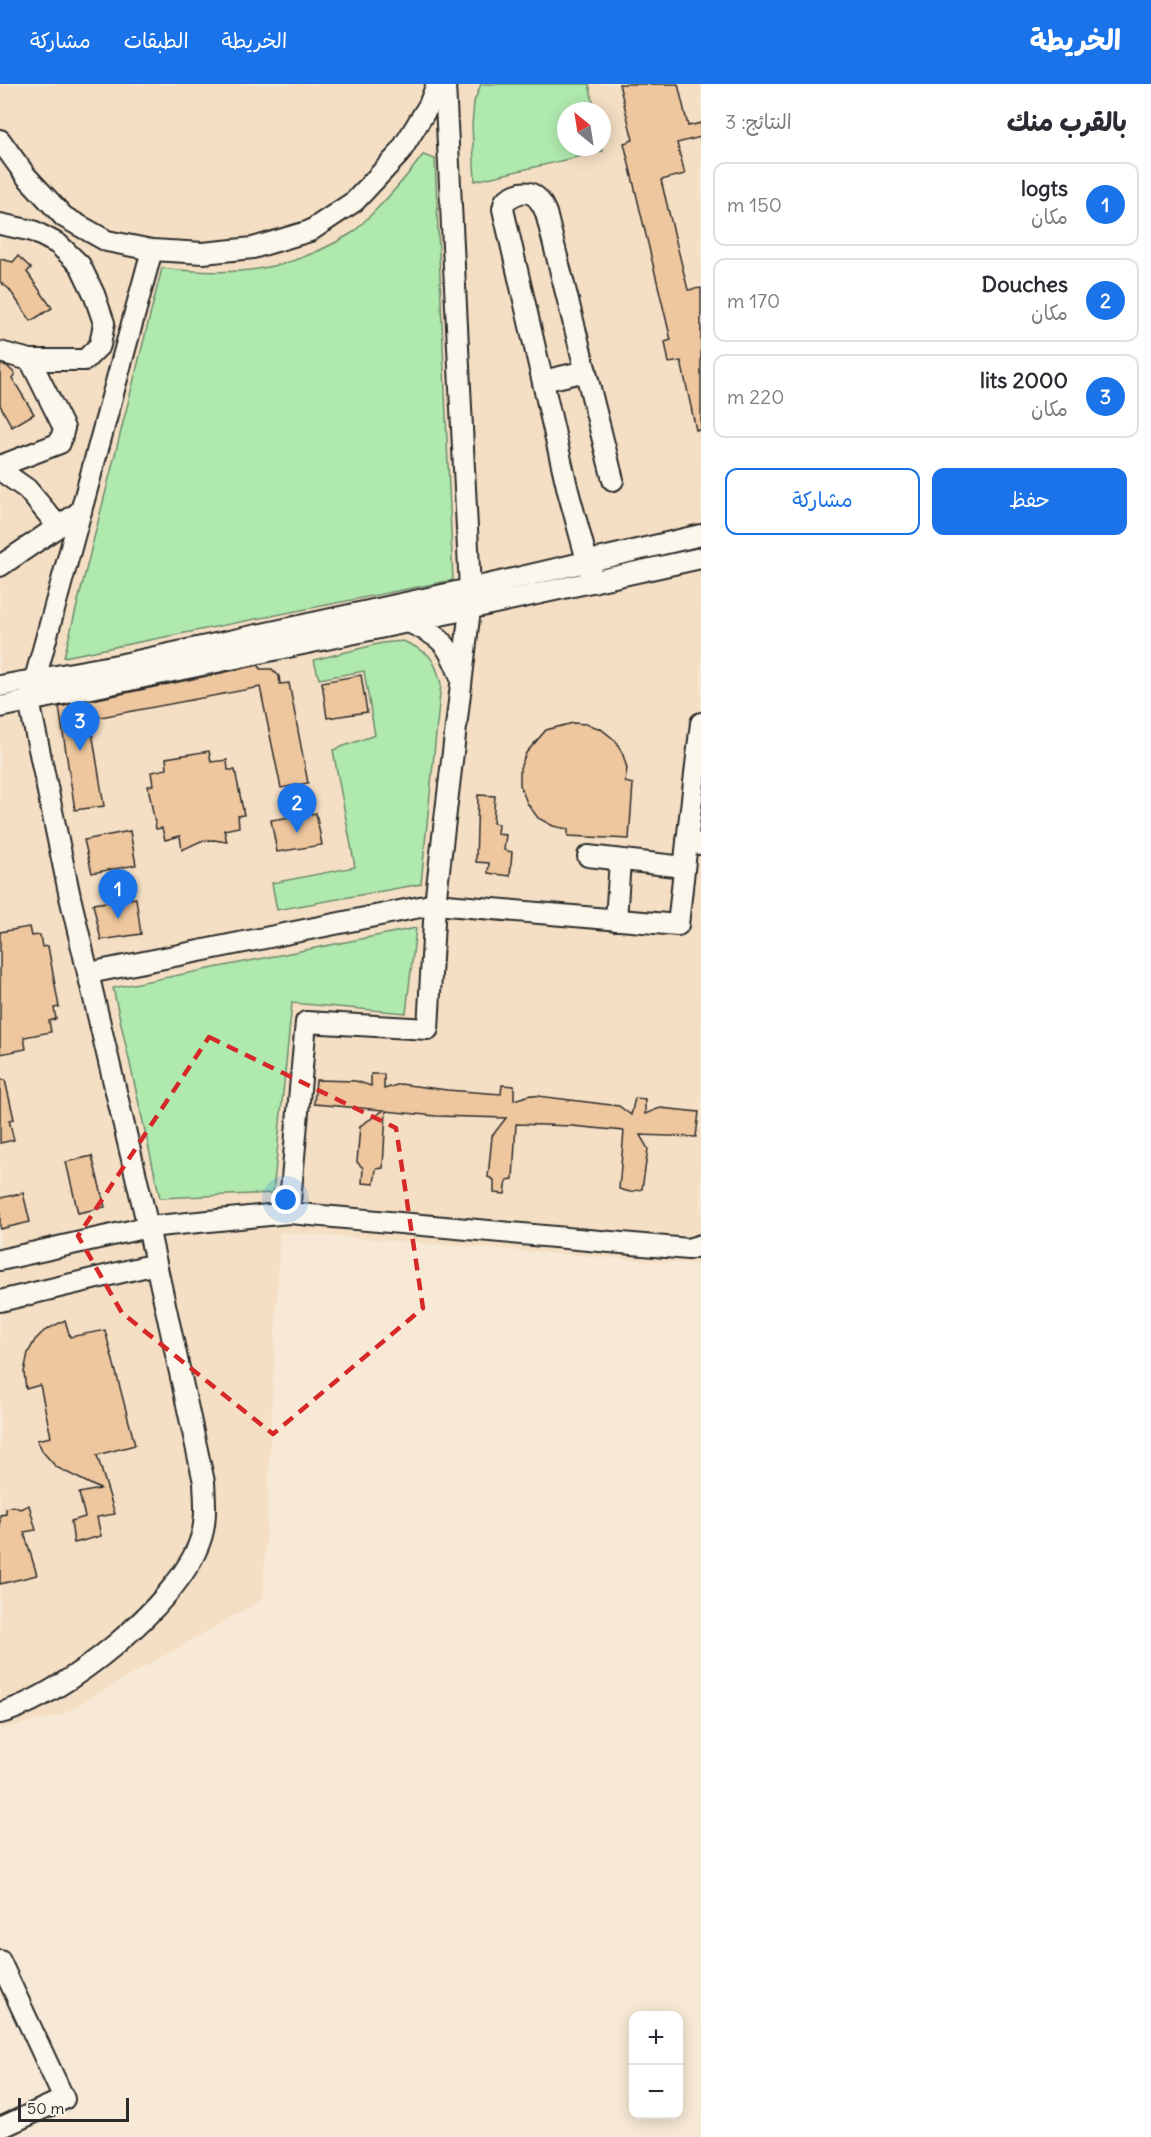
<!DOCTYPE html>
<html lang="ar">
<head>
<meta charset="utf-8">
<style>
  :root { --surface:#fff; --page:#f7f7f7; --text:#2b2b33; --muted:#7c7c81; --line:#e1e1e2; --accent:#1a73e8 }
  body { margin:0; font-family:Delius,"Playpen Sans Arabic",sans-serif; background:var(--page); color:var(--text); direction:rtl }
  .controls { position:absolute; right:18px; bottom:18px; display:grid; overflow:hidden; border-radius:12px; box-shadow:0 3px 15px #0003 }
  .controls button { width:54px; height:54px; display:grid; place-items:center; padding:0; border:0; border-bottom:2px solid var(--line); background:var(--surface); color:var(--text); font:30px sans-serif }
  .compass { position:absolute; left:557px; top:18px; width:54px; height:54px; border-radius:50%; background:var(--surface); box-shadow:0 3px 15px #0003; rotate:330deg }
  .scale { position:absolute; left:18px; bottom:15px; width:111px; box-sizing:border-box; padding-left:6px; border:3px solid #2b2b2b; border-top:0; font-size:16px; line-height:21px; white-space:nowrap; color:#2b2b2b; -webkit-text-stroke:4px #fbf7ec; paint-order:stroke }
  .you { position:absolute; left:286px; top:1116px; width:21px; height:21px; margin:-15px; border:4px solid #fff; border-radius:50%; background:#1a73e8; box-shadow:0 0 0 9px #1a73e833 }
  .badge { display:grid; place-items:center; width:39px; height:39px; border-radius:50%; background:var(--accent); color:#fff; font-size:20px; font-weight:700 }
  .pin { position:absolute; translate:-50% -50px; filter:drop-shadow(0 2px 3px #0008) }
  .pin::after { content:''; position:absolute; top:32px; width:21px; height:18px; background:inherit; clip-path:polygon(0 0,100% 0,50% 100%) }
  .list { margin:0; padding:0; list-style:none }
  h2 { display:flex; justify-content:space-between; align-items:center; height:78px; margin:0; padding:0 24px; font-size:26px }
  h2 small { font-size:20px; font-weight:400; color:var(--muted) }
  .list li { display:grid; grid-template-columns:39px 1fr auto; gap:18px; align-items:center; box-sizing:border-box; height:84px; margin:0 12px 12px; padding:0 12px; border:2px solid var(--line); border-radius:12px }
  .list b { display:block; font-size:22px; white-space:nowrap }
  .list p { margin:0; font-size:20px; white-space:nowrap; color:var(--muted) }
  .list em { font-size:20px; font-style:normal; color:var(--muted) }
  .actions { display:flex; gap:12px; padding:18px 24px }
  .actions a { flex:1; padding:14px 0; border:2px solid var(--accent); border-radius:12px; text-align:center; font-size:21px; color:var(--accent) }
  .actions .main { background:var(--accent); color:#fff }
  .map { position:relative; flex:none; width:701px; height:2053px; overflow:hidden; direction:ltr }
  header { display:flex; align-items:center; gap:36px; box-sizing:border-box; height:84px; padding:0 30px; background:var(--accent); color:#fff }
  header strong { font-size:28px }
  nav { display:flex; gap:33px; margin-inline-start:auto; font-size:21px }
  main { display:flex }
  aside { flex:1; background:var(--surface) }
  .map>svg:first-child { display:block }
  .built { fill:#f4dfc4; fill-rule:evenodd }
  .green { fill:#afe9ae; stroke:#6d8a6c; stroke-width:1.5 }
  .building { fill:#eec79e; stroke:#2b2b2b; stroke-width:1.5 }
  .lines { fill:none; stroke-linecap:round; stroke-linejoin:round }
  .minor-casing { stroke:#2b2b2b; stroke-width:24 }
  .minor { stroke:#fbf7ec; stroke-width:20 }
  .marked { fill:none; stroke:#d62828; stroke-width:4.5; stroke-dasharray:12 8; stroke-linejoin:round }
</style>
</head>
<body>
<header>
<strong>الخريطة</strong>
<nav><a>الخريطة</a><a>الطبقات</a><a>مشاركة</a></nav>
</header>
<main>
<aside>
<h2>بالقرب منك<small>النتائج: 3</small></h2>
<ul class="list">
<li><span class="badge">1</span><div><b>logts</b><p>مكان</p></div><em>150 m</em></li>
<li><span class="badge">2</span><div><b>Douches</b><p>مكان</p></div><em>170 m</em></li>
<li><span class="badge">3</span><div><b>2000 lits</b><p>مكان</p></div><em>220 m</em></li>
</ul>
<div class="actions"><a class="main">حفظ</a><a>مشاركة</a></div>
</aside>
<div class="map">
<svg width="701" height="2053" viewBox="0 0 701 2053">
  <rect width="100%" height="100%" fill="#f7e9d5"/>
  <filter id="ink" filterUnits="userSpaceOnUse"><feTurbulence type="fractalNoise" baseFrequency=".0167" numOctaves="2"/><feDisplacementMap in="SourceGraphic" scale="12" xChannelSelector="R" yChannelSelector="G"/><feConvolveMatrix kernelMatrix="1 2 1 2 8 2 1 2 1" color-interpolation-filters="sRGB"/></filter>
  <g filter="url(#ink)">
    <path class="built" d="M0,0H701V1181L280,1148L263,1515L59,1632L0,1645ZM566,27H602V63H566Z"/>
    <g class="green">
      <polygon points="481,0 589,0 595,27 566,27 566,63 602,63 603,67 475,97 472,42 474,18"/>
      <path d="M423,71L435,75L453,496L64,573L162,184C234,193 289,188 352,149C358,145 363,138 369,133C390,112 405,95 423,71Z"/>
      <path d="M403,557C430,569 434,572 441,600L421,800L277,826L272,799L355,783L333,666L375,651L364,587L319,595L314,576L382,559Z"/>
      <polygon points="416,844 406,929 292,919 273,1109 160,1114 113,904"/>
    </g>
    <g class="building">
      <polygon points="619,0 678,0 688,42 701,39 701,53 677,59 685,90 661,96 688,206 701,204 701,346 696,346 681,277 669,279 665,258 671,256 624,59 633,56"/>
      <polygon points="18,172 31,184 27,188 52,224 31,237 9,205 0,198 0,175 13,178"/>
      <polygon points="0,280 7,282 15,290 12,294 34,330 12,343 0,321"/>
      <polygon points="259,581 260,585 272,585 279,592 280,600 289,599 308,699 281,704 260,603 90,635 104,722 75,726 59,623"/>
      <polygon points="361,591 367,628 327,634 322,598"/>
      <polygon points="573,639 586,640 601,645 616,657 623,671 627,684 625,698 633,700 629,755 568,752 568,745 553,742 538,734 527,719 520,701 520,684 526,669 546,646"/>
      <polygon points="209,667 211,678 227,676 228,686 235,686 244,731 238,732 239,743 224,746 227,758 214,756 201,757 182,766 180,752 165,756 162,744 156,745 148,702 153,701 151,688 167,685 166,674"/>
      <polygon points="478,711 495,712 493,739 498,740 497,750 506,751 504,766 512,768 510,792 488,789 489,779 476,778"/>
      <polygon points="316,729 322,761 277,768 271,736"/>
      <polygon points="130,747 136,781 92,789 84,756"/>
      <polygon points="136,814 141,850 101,856 93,820"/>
      <polygon points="29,843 31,852 40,851 42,863 48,862 59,923 54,924 56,935 49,937 51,948 24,953 26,965 0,970 0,848"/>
      <polygon points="371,990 384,990 384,1005 400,1000 447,1006 501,1010 502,1001 514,1002 514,1016 530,1011 619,1022 631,1031 635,1014 645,1015 645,1030 660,1024 699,1028 696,1053 640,1051 648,1065 642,1105 630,1108 619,1105 624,1047 572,1042 516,1040 513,1095 507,1096 505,1110 494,1109 494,1096 488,1093 492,1052 506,1034 436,1032 386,1027 383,1084 376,1085 374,1100 362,1099 363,1084 357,1078 360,1042 384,1026 314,1020 316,996 356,997 371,1002"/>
      <polygon points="0,996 5,996 14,1035 9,1036 14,1056 0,1059"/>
      <polygon points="92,1072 105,1123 78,1129 66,1078"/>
      <polygon points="23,1109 30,1138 0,1145 0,1114"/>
      <polygon points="65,1236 70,1253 105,1246 135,1361 97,1371 115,1430 97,1433 101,1452 74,1459 71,1437 85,1433 79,1409 100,1405 56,1383 43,1368 37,1356 51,1353 40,1301 26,1305 24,1288 28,1269 35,1256 44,1247"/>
      <polygon points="29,1421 36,1446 24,1448 37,1491 0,1500 0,1431 6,1430 6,1424 13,1422 20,1425"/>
    </g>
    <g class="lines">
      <g class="minor-casing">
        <g id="minor">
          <polyline points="0,56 26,92 64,133 107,157 152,166 203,169 253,164 310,147 355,117 399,70 429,21 437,0"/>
          <polyline points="0,140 33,147 58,160 80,181 94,210 104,239 100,261 85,276 30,276"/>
          <polyline points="0,268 30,276 64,344 60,359 0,382"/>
          <polyline points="543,297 586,287"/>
          <polyline points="0,386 27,405 58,442"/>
          <polyline points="81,427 152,166"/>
          <path d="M0,482L81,427L29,617L70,813L148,1143L204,1398C205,1418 207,1438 200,1457C179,1519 63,1613 0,1629"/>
          <path d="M593,498L568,407L503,125L505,117C525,102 537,107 546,129L613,396"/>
          <path d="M408,538C443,553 448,560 461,594"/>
          <polyline points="0,602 123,580 470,505 701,451"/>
          <polyline points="0,623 408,538 701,474"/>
          <polyline points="701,639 687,758 701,760"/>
          <polyline points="588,772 684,783"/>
          <polyline points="616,836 620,776"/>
          <polyline points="89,889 435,820 678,841 687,758"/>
          <polyline points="289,1129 306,938 428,945 435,820 470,525 470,505 445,0"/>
          <polyline points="0,1176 148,1143 289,1129 688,1165 701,1161"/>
          <polyline points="0,1217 156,1180"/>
          <polyline points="0,1877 64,2015 0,2044"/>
        </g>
      </g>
      <use href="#minor" class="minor"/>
    </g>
  </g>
  <path class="marked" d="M209,953L396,1044L423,1224L273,1350L122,1229L78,1152Z"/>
</svg>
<div class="controls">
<button>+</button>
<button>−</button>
</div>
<svg class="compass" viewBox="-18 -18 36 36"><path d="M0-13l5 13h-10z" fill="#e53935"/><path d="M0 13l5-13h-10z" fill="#7c7c81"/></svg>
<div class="scale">50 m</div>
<div class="you"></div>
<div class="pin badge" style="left:118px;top:835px">1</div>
<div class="pin badge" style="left:297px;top:749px">2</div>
<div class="pin badge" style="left:80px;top:667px">3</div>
</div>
</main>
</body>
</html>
